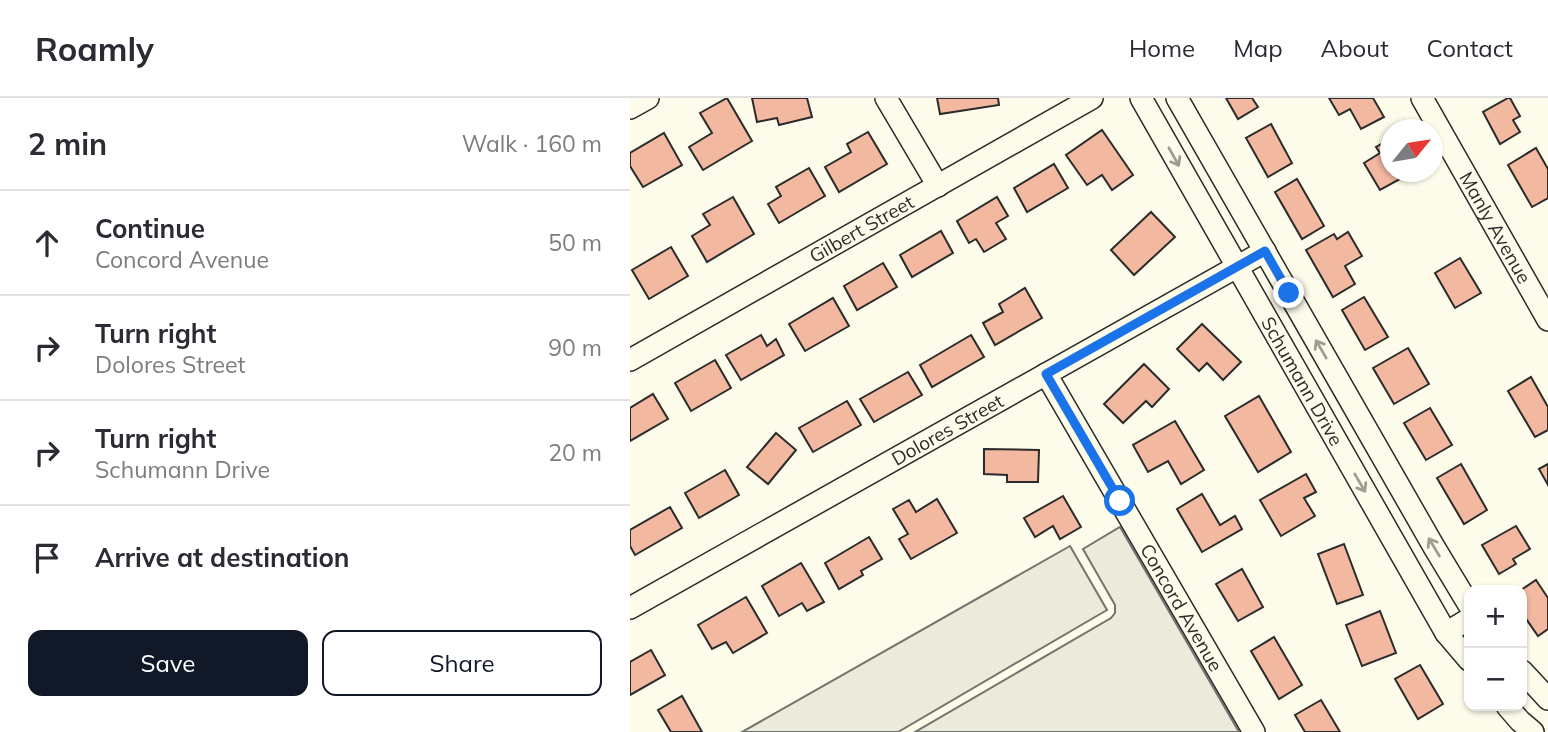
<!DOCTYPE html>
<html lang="en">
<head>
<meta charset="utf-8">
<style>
  :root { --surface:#fff; --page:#f7f7f7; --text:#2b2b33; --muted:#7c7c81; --line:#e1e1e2; --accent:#111827 }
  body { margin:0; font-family:Mulish,sans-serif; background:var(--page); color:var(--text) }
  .controls { position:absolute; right:21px; bottom:21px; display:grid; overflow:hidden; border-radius:14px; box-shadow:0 2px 5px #0004 }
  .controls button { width:63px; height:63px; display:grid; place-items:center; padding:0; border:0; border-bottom:2px solid var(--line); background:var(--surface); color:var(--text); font:35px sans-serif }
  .compass { position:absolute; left:750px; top:21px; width:63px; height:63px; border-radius:50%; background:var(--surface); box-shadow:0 2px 5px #0004; rotate:60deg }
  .stop { position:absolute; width:21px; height:21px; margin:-16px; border:5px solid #1a73e8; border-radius:50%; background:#fff }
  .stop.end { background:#1a73e8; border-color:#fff; box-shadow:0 2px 7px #0008 }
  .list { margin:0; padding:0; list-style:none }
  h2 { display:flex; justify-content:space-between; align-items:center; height:91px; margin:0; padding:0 28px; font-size:30px }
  h2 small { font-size:23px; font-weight:400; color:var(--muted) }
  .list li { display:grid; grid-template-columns:46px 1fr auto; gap:21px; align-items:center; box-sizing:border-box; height:105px; padding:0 28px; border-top:2px solid var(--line) }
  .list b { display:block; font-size:26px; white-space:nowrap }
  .list p { margin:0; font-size:23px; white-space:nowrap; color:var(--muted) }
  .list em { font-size:23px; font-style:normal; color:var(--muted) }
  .actions { display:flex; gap:14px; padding:21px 28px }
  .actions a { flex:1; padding:16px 0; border:2px solid var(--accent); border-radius:14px; text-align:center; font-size:24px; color:var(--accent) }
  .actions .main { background:var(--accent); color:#fff }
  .icon { flex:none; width:38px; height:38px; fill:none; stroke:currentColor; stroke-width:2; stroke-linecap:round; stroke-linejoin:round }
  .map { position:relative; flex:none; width:918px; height:634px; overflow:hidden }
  header { display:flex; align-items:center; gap:42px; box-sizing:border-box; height:98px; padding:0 35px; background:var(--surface); border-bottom:2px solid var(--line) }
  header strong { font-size:33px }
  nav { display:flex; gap:38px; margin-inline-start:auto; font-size:24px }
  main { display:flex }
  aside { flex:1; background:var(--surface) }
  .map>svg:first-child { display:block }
  .green { fill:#ecebdb; stroke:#74746e; stroke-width:2 }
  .building { fill:#f2b8a0; stroke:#2b2b2b; stroke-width:2 }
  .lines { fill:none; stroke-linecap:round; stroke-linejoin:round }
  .minor-casing { stroke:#2b2b2b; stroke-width:24 }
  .minor { stroke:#fdfbea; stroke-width:21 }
  .oneway { stroke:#9e9d94 }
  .route { stroke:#1a73e8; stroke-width:9 }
  .labels { text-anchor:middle; stroke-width:5; stroke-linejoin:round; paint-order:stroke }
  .street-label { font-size:19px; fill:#2b2b2b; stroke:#fdfbea }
</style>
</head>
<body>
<header>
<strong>Roamly</strong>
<nav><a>Home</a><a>Map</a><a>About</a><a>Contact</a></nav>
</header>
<main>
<aside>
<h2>2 min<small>Walk · 160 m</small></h2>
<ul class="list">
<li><svg class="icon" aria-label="ahead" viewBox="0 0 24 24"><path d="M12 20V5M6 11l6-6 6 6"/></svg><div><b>Continue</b><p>Concord Avenue</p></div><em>50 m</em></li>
<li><svg class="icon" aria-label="right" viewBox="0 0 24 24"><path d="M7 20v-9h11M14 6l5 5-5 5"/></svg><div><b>Turn right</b><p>Dolores Street</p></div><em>90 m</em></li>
<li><svg class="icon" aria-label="right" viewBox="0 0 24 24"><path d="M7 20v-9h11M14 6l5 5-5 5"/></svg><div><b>Turn right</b><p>Schumann Drive</p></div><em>20 m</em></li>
<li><svg class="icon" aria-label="arrive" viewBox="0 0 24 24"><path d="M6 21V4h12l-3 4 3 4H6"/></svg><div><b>Arrive at destination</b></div></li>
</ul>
<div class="actions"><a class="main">Save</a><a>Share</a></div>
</aside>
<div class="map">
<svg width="918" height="634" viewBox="0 0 918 634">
  <rect width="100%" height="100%" fill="#fdfbea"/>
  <g class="green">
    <polygon points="490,429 609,634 285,634 481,520 485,515 485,507 453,451"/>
    <polygon points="440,448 477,512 268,634 112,634"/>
  </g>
  <g class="building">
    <polygon points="97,0 122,43 73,72 59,49 82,35 70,15"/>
    <polygon points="122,0 177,0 182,19 149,27 147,20 127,24"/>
    <polygon points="307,0 368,0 369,7 310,16"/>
    <polygon points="596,0 622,0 628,9 608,21"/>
    <polygon points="699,0 743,0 754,19 731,31 720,11 709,17"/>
    <polygon points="878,0 880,0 890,18 883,22 890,34 870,46 853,14"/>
    <polygon points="641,26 662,65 638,79 616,40"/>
    <polygon points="472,32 503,77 482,92 472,77 457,87 436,57"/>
    <polygon points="238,34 257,66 209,94 195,69 221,54 217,46"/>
    <polygon points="34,35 52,67 13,89 0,68 0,55"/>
    <polygon points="760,41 760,74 780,74 781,75 750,92 734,65 750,55 746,49"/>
    <polygon points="906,50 918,71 918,100 902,109 878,67"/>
    <polygon points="424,66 438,90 397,114 384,90"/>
    <polygon points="179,70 195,98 149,125 138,106 151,98 146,89"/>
    <polygon points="667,81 694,128 672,141 645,94"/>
    <polygon points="103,99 124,136 77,164 62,138 80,127 73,116"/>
    <polygon points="367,99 378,118 366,125 376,141 354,154 346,141 339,145 327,123"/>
    <polygon points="521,114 545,139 504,177 481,152"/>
    <polygon points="311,133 323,155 282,179 270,157"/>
    <polygon points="718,134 732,158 715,168 725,186 703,199 676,152 704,136 707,141"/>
    <polygon points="41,149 58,178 19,201 2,172"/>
    <polygon points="830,160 851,195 825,210 805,175"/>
    <polygon points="253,165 267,189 227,212 214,188"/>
    <polygon points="395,190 412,220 365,247 353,225 373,214 369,206"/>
    <polygon points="734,199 758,239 735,252 712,212"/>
    <polygon points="203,200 219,228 175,253 159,226"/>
    <polygon points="572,226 611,264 593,282 577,265 569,273 547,251"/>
    <polygon points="131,237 137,248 146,241 154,257 111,282 96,257"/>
    <polygon points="341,237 354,259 302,289 290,267"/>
    <polygon points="778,250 799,286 764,306 743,270"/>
    <polygon points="85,262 101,290 61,313 45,285"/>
    <polygon points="514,266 539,291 522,309 516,303 493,325 474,306"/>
    <polygon points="278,274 292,297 244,324 230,301"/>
    <polygon points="901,279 918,309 918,332 905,339 878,293"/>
    <polygon points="23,296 38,321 0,343 0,310"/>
    <polygon points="629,298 661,354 628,374 595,318"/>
    <polygon points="217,303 231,327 183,354 169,330"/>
    <polygon points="800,310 822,347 796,362 774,325"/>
    <polygon points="545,323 574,372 551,386 538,363 518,374 503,347"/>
    <polygon points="146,335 166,352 138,386 117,369"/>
    <polygon points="354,351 409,352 408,384 377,384 377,377 354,376"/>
    <polygon points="831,366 857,412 834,426 807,380"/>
    <polygon points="918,366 918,387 909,371"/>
    <polygon points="95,372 109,397 69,420 55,395"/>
    <polygon points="676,376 686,394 674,400 685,418 651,438 630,402"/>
    <polygon points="572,396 590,427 605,418 612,431 572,454 547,411"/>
    <polygon points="433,398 451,429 430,441 423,428 405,439 394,420"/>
    <polygon points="307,401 327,435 281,461 269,441 278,436 263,411 279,402 286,414"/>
    <polygon points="40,409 52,430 5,457 0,448 0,432"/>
    <polygon points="886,428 900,451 883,461 886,466 869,476 852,447"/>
    <polygon points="239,439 252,461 231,473 233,477 209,491 195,465"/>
    <polygon points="714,446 733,497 707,506 688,456"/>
    <polygon points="171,465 194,504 177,513 172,505 149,518 132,488"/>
    <polygon points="612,471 633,509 608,523 586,486"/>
    <polygon points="906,482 918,500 918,531 908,538 892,515 891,492"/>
    <polygon points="116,499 137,535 103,555 96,544 82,551 68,527"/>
    <polygon points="750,513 766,555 732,568 716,527"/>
    <polygon points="644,539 672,587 649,601 621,553"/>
    <polygon points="21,552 35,577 0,597 0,564"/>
    <polygon points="790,567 813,606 788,621 765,581"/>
    <polygon points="52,598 72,634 41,634 28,612"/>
    <polygon points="691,602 710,634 675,634 665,617"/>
  </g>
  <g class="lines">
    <g class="minor-casing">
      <g id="minor">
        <polyline points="256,0 308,88"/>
        <path id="s1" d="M511,0L816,535L839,562"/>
        <polyline points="547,0 804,449 839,507"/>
        <path id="s2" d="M792,0L918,222"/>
        <polyline points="0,10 18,0"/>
        <path id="s3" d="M0,262L462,0"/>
        <path id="s4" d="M416,276L624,634"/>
        <path id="s5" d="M0,510L635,153"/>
        <polyline points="816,535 839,521"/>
        <polyline points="892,573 918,601"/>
        <polyline points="877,608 890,623 903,634"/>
      </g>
    </g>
    <use href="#minor" class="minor"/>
  </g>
  <defs><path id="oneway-shaft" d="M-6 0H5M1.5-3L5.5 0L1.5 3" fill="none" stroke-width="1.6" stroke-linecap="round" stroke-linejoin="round" transform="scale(1.75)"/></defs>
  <g class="oneway">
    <use href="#oneway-shaft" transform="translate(544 59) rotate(61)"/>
    <use href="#oneway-shaft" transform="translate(691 251) rotate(-120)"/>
    <use href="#oneway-shaft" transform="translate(730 385) rotate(60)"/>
    <use href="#oneway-shaft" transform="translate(804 449) rotate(-121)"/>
  </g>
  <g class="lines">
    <polyline class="route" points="490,403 416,276 635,153 659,195"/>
  </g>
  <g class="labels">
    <g class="street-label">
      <text dy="7" stroke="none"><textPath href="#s2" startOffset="149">Manly Avenue</textPath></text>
      <text dy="7" stroke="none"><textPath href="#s3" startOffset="266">Gilbert Street</textPath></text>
      <text dy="7" stroke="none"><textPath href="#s1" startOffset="326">Schumann Drive</textPath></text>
      <text dy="7" stroke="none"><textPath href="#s5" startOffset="364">Dolores Street</textPath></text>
      <text dy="7" stroke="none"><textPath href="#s4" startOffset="270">Concord Avenue</textPath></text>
    </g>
  </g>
</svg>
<div class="controls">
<button>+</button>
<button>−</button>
</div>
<svg class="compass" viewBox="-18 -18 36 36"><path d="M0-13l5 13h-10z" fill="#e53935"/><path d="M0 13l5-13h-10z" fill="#7c7c81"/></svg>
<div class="stop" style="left:490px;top:403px"></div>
<div class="stop end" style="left:659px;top:195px"></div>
</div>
</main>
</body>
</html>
